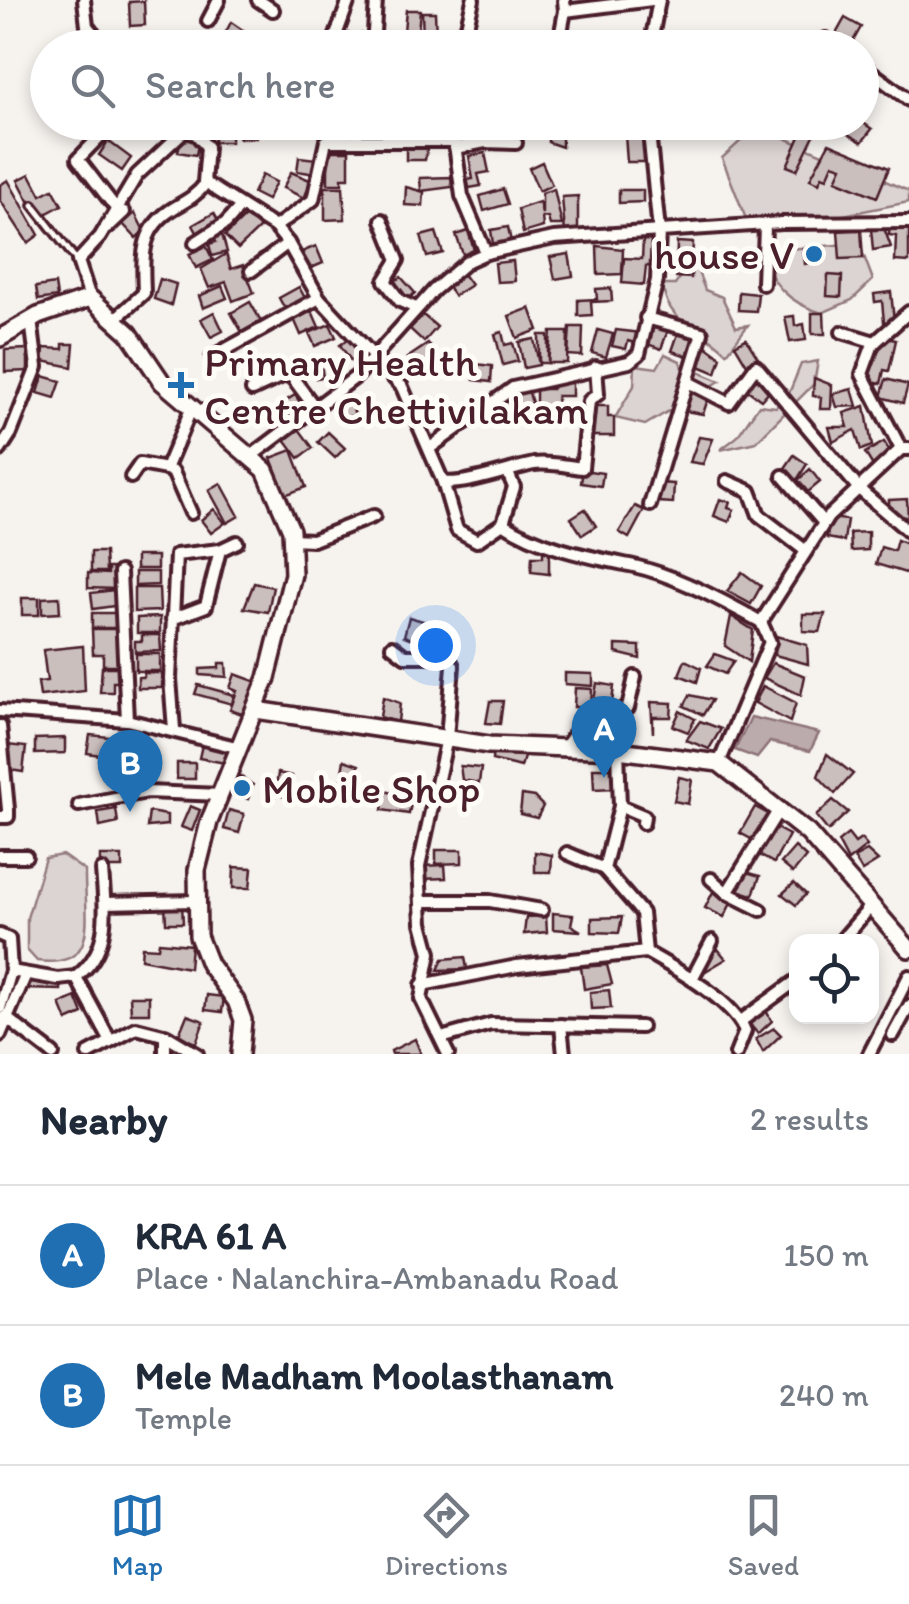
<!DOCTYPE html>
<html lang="en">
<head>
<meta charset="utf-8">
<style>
  :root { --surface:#fff; --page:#f2f2f3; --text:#1f2937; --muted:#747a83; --line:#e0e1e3; --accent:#1f6fb2 }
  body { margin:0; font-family:Itim,sans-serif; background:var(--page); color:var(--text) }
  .controls { position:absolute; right:30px; bottom:30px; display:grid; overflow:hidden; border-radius:20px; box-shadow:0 5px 15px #0003 }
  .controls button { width:90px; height:90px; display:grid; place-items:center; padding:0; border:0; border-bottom:2px solid var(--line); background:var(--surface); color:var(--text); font:50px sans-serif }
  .you { position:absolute; left:435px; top:645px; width:35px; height:35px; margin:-25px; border:8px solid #fff; border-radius:50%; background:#1a73e8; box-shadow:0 0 0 15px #1a73e833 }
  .badge { display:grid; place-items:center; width:65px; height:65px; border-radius:50%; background:var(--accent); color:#fff; font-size:32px; font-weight:700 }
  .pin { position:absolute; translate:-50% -82px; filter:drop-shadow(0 2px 5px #0008) }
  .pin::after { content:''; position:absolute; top:52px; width:35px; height:30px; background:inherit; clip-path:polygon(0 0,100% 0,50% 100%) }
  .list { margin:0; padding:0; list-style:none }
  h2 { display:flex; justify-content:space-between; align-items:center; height:130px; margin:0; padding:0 40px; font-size:42px }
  h2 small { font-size:32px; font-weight:400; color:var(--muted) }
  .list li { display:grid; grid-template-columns:65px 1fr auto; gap:30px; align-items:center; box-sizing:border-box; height:140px; padding:0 40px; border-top:2px solid var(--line) }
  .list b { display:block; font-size:38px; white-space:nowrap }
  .list p { margin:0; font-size:32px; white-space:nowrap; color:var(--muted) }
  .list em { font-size:32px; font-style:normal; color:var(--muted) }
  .icon { flex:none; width:55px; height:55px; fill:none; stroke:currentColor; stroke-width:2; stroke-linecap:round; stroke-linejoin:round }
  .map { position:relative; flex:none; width:909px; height:1054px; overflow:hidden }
  .search { position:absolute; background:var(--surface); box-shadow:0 5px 15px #0003; left:30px; right:30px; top:30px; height:110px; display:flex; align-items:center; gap:25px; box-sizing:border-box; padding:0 35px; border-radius:55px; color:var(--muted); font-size:38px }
  .sheet { height:410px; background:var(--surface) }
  nav { display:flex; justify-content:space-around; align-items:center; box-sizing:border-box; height:140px; border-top:2px solid var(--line); background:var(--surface); font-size:28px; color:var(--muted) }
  nav a { display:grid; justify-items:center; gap:5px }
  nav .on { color:var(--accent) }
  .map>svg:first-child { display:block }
  .green { fill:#dcd4d2; stroke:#937a7e; stroke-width:2.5 }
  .water { fill:#bbabac; stroke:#8e7378; stroke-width:2.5 }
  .building { fill:#cbbfbe; stroke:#4a1f2b; stroke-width:2.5 }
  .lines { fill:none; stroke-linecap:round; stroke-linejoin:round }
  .lane-casing { stroke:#4a1f2b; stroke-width:12 }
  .street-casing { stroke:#4a1f2b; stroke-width:18 }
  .secondary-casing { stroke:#4a1f2b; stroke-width:22 }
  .lane { stroke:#fdfcf7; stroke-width:5 }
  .street { stroke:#fdfcf7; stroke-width:10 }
  .secondary { stroke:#fdfcf7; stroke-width:15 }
  .poi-dot { fill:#1f6fb2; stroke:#fdfcf7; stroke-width:4 }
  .labels { text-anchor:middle; stroke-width:10; stroke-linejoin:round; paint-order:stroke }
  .poi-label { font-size:42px; fill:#4a1f2b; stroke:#fdfcf7; text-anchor:start }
</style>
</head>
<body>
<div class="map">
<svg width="909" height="1054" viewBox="0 0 909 1054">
  <rect width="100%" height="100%" fill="#f6f3ef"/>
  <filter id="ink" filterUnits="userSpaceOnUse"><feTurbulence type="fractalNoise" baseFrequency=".01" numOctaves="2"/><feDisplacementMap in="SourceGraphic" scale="20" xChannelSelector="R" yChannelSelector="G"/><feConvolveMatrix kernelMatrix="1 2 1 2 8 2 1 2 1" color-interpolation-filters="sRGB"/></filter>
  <g filter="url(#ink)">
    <g class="green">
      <polygon points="757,126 909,191 909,202 778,228 746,219 722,158"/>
      <path d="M859,243L873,280L852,300L822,313C792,304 767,284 765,251Z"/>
      <path d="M693,259L705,290L722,297L736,327L748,325L727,353C699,323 671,330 662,285H675Z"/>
      <polygon points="665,354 680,361 685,378 694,370 720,381 645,425 615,418 634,386 635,365 657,368"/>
      <polygon points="818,361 814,384 756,442 720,450 737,437 759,405 776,407 790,391 801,364"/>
      <path d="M62,855L85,871C84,915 102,969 37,961L27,950V918L45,858Z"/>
    </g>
    <polygon class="water" points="751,717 819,733 810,751 770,742 757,758 735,750"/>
    <g class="building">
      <polygon points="144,1 145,25 130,26 129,2"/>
      <polygon points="406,10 420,10 418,32 404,31"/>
      <polygon points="422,12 435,12 436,37 423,38"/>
      <polygon points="845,18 861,27 852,43 836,34"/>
      <polygon points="231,22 247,33 239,47 223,38"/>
      <polygon points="339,33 367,34 367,47 339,46"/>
      <rect x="239" y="122" width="17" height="16"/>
      <polygon points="547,122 562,122 562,147 548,142"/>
      <polygon points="803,122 817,129 797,170 787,166 801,134 778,123"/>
      <polygon points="827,122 862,122 872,129 862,142"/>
      <rect x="214" y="127" width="17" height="15"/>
      <polygon points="625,134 645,134 645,162 627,162"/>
      <polygon points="181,137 199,139 196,155 178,152"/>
      <polygon points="108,141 131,158 122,171 99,155"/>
      <polygon points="829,143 889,168 877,197 836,180 842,167 833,164 827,178 822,176 819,183 810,179"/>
      <polygon points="406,144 428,144 425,160 406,160"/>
      <polygon points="328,151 349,151 349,178 342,178 342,184 328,184"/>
      <polygon points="485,153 489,172 478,174 481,186 469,188 467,180 473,179 469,156"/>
      <polygon points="299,157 317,159 316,174 297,171"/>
      <polygon points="542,162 552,185 539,191 529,168"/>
      <polygon points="291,172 312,181 304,198 283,188"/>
      <polygon points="30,174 41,195 53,189 62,205 38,218 18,180"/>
      <polygon points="262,175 276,182 267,200 253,193"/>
      <polygon points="451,177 452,187 421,191 420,178"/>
      <polygon points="8,180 39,235 28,243 0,200 0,185"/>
      <polygon points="325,187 343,187 345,219 325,220"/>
      <polygon points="406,187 424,192 423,206 405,205"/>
      <polygon points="503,189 508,204 484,211 480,196"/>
      <polygon points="554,189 562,225 550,225 548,218 542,217 543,227 523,233 518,209 539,202 542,214 542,193"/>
      <polygon points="619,190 643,190 643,202 619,203"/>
      <polygon points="578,196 578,232 565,233 562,197"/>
      <polygon points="135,213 144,231 136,238 123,224"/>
      <polygon points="214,213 220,224 199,236 193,225"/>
      <polygon points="247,215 260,228 238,249 225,236"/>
      <polygon points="890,224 909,225 909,262 895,261 896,236 889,235"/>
      <polygon points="508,227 511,242 493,244 491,230"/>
      <polygon points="884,228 891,247 873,250 871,229"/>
      <polygon points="861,229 863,258 840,259 838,231"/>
      <polygon points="221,231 227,252 212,256 209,244 216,242 213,234"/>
      <polygon points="468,231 475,253 464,257 456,235"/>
      <polygon points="436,232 443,253 427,257 421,236"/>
      <polygon points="643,240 657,241 655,267 646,266 644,285 622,283 624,258 642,259"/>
      <polygon points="677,242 693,243 691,278 676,277"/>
      <polygon points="206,246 213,260 196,268 189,254"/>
      <polygon points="316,246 323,263 309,269 302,252"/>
      <polygon points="597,246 623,249 622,274 598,275"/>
      <polygon points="803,248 824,249 824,259 805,264"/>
      <polygon points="226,254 231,269 243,265 254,293 233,301 226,282 209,288 201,269"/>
      <polygon points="569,254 573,276 555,279 550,257"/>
      <polygon points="513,261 515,281 497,282 495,263"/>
      <polygon points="463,274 471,285 454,296 446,284"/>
      <polygon points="828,275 842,276 841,297 827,296"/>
      <polygon points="401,277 415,293 406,301 391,283"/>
      <polygon points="160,279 176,284 171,305 154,299"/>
      <polygon points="55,284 57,297 38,300 36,287"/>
      <polygon points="222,286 227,298 203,308 199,296"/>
      <polygon points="299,287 305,298 285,309 279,298"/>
      <polygon points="611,288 612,301 591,302 592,315 578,316 578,300 597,299 596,289"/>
      <polygon points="739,292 758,294 756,311 738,310"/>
      <polygon points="891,292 894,321 884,322 882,301 875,302 874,294"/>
      <polygon points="250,302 261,321 242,332 231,313"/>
      <polygon points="530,308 538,330 517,338 509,316"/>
      <polygon points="312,311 319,327 301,335 294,319"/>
      <polygon points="214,312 223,331 211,337 201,319"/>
      <polygon points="812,313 824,313 825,334 812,334"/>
      <polygon points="423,315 437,327 424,342 410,329"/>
      <polygon points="794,316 795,326 804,324 806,340 790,342 785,317"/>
      <polygon points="656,323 669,328 661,349 642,342"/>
      <polygon points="330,324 336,337 315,346 309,333"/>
      <polygon points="570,327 583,327 582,356 568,355"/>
      <polygon points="680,328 698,334 690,357 672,351"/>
      <polygon points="598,330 613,334 606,357 592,353"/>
      <polygon points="616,330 641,333 639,344 628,341 626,349 612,346"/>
      <polygon points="502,332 505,345 513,343 518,361 503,365 495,334"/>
      <polygon points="551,332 568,332 567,363 548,363"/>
      <rect x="539" y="335" width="9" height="28"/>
      <polygon points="881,337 896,340 889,371 884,370 881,384 868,381"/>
      <polygon points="350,338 364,359 354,365 340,345"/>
      <polygon points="534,339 539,365 524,368 519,342"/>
      <polygon points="746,339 758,358 747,365 735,345"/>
      <polygon points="63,344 74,344 72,367 43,361 44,348 63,349"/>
      <polygon points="428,344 443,361 420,377 407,358"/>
      <polygon points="706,346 721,357 716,373 699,366"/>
      <polygon points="28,349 28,371 5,372 5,350"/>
      <polygon points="320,356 323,377 316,378 315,369 302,370 301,358"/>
      <polygon points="476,364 492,366 491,382 474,380"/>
      <polygon points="43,376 61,381 55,398 38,393"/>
      <polygon points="552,378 572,378 572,396 557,396 557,408 536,408 536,389 552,389"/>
      <polygon points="754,378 770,390 761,400 746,389"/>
      <polygon points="814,378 832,385 831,409 820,409 821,397 813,396"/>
      <polygon points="886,379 908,385 903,403 881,397"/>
      <polygon points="527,386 532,403 526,405 529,415 520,418 511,391"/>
      <polygon points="852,389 857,406 837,407 833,394"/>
      <polygon points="693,390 709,396 703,414 685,411"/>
      <polygon points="295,395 302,405 280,420 273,409"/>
      <polygon points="349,396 355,415 338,420 332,402"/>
      <polygon points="589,406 608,406 608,417 614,417 614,436 590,436"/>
      <polygon points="865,406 872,446 861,450 855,430 833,442 829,427 848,427 844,413"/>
      <polygon points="296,425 313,448 299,458 282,435"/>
      <polygon points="328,432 345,448 335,458 318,442"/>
      <polygon points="699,437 713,439 703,464 690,462"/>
      <polygon points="884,442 892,455 873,466 865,453"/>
      <polygon points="292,450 306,487 285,495 271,458"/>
      <polygon points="794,455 807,464 797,480 783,471"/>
      <polygon points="810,469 820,482 808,492 798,480"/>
      <polygon points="583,470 603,473 601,486 581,483"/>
      <polygon points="221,483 239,516 227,523 209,490"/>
      <polygon points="659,483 674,484 673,503 658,502"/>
      <polygon points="720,499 730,502 728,508 734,510 729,522 714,516"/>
      <polygon points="907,499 908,517 889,517 889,500"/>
      <polygon points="635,506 644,510 629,538 619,532"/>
      <polygon points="214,509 225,523 211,533 201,520"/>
      <polygon points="585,509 596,526 582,535 571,518"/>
      <polygon points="830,518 847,520 844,541 827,538"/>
      <polygon points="868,532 868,550 851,551 850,533"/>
      <polygon points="909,538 909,574 876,564 881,547 894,551 897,540 907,544"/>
      <polygon points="543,543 549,543 549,574 531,572 532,557 543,557"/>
      <polygon points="91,552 105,552 106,572 91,572"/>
      <rect x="136" y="556" width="21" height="13"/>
      <polygon points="108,568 116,568 116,589 88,588 88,573 108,574"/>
      <polygon points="135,572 158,572 158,585 135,586"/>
      <polygon points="742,572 761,586 751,604 727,591"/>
      <polygon points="254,583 273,587 268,612 244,608"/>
      <polygon points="134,588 159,588 160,611 134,612"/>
      <polygon points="114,590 121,605 93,609 91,593"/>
      <polygon points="59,597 60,613 42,614 42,598"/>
      <rect x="22" y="598" width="17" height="17"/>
      <rect x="92" y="613" width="25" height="15"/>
      <polygon points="803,614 825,614 820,632 803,631"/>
      <polygon points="731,616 753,630 749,662 725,646"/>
      <polygon points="160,617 160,633 137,633 137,618"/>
      <polygon points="409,617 451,629 439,649 404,636"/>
      <polygon points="92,629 120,629 121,665 103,665 103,654 93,654"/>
      <polygon points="142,635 160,635 161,651 135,652 135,641 142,641"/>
      <polygon points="776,636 807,645 808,664 775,655"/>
      <polygon points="616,645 640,646 640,659 616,653"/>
      <polygon points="83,646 85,691 40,696 38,682 47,681 43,650"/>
      <rect x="136" y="654" width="24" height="17"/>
      <polygon points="715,654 734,661 725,674 707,666"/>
      <polygon points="685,660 701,668 697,682 679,675"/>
      <polygon points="219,663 226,663 227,677 200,675 200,669 219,668"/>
      <polygon points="773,663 805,676 801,695 764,678"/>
      <polygon points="102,667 122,667 122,682 113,682 113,692 100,692"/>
      <polygon points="144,673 162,673 162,688 138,688 138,677 144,677"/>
      <polygon points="565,673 593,674 593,686 565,684"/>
      <polygon points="235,674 257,682 245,715 230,710 237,691 230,688"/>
      <polygon points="597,683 614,686 612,703 594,700"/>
      <polygon points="198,685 234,695 232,704 195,694"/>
      <polygon points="763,686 796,703 790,722 755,703"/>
      <polygon points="575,688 592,689 591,708 574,707"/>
      <polygon points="690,695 712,700 703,715 684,706"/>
      <polygon points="383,697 400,703 398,722 380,717"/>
      <polygon points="490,701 503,701 500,724 486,723"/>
      <polygon points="651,702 672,703 671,717 653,717 653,733"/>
      <polygon points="680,711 695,719 688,732 673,726"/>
      <polygon points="700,721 721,729 709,749 686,740"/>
      <polygon points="90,735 110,737 107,756 87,753"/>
      <polygon points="65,738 65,753 35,754 35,739"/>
      <polygon points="7,745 26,747 23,772 4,769"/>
      <polygon points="202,745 228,749 225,763 199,758"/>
      <polygon points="493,749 525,753 521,767 492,760"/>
      <polygon points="827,754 853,774 835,794 818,776"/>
      <polygon points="344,760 359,765 355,782 341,778"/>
      <rect x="177" y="763" width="18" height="16"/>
      <polygon points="460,766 481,768 479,783 462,780"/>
      <polygon points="593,768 614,768 615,788 594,789"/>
      <polygon points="278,773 292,776 289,797 275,795"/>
      <polygon points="240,776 253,785 248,799 231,792"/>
      <polygon points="679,777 692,780 688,804 674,801"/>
      <polygon points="385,791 412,798 409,814 382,810"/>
      <polygon points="522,795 534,797 543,806 537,818 520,814"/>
      <polygon points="833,800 848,812 828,831 816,816"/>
      <polygon points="190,806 200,810 192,831 181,827"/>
      <polygon points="755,807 770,815 755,841 740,833"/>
      <polygon points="116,809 118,823 100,827 98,812"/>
      <polygon points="229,810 244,814 239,833 224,829"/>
      <polygon points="149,812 167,815 167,825 147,827"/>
      <polygon points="772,826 789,835 774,863 757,854"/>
      <polygon points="848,834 855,843 861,839 867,846 848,861 838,842"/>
      <polygon points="795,847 806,857 793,873 781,863"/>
      <polygon points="436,850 462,850 462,863 436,864"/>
      <polygon points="867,851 878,861 862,871 854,858"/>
      <polygon points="535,852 552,855 551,872 535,872"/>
      <rect x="100" y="856" width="22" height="12"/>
      <polygon points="445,865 446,878 422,879 422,866"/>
      <polygon points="234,867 252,868 250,888 233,888"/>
      <polygon points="743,871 760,876 753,895 737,890"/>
      <polygon points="794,883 806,894 796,905 782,894"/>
      <polygon points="713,892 732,901 724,917 705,908"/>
      <polygon points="165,903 182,903 183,923 166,923"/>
      <polygon points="553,913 573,915 571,925 581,931 553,929"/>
      <polygon points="546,916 547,932 524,934 526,917"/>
      <polygon points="622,917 619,933 592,932 592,918"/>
      <polygon points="159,942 191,945 189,968 141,959 142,947 158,948"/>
      <polygon points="714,944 726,959 704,972 698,967"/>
      <polygon points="465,957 467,969 438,970 443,959"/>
      <polygon points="607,965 612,984 584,989 581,967"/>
      <polygon points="25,978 61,979 61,990 24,989"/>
      <polygon points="609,990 611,1008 591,1009 590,992"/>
      <polygon points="207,995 224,997 222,1012 205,1010"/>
      <polygon points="130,996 149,996 149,1013 131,1013"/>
      <polygon points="76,997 83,1014 67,1021 60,1004"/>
      <polygon points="766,1011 772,1021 758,1034 748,1022"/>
      <polygon points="187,1015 204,1021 196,1043 178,1037"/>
      <polygon points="774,1028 781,1035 763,1052 756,1039"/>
      <polygon points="415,1039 421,1054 392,1054 391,1051"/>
    </g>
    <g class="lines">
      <g class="lane-casing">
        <polyline id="lane" points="33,205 77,261"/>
      </g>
      <g class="street-casing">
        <g id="street">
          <polyline points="84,0 87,26 105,48"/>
          <polyline points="258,0 273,10"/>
          <polyline points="564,0 565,11 652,0"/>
          <polyline points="208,21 219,0"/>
          <polyline points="826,39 838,48"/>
          <polyline points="334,41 349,0"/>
          <polyline points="373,48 376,0"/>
          <polyline points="462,48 473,0"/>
          <polyline points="558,48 565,11"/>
          <polyline points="650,48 659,0"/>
          <polyline points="862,65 909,100"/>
          <polyline points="114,122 78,159 115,207"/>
          <path d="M149,122L196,134L207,147L204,182L275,227L288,243L319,298L402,387L443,482C460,487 513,468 534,464C549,462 567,466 582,468L589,401L598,394L596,367"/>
          <polyline points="452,122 462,196 486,253"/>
          <polyline points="355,141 454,141"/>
          <polyline points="455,148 485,142 516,143"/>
          <polyline points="382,220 398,260 385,281 400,301 416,308"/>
          <polyline points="275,227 313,200 326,141 355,141 361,122"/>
          <polyline points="107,228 124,212"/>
          <polyline points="195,243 226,223 241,206"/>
          <polyline points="251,271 288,243"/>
          <polyline points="763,284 765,226"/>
          <polyline points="90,298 78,261 100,237 137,175 184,131"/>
          <polyline points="646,318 702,333 650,505"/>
          <path d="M114,320L144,293C143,257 139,229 174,208C188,200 197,195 206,183"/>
          <polyline points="842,332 875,342"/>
          <polyline points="212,357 319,298"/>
          <polyline points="688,382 729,403 756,366 860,490 909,532"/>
          <polyline points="252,390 289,373 316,409"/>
          <polyline points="430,448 513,388 629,362 639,354 657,280 659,231 648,122"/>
          <polyline points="901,449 862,374 873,344 909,312"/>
          <polyline points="0,450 11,433 37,367 31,320"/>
          <polyline points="250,457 357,376 434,290 468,261 486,253 554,238 782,223 909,222"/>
          <polyline points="783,476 824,523"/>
          <polyline points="131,477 140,464 166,469"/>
          <polyline points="727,481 750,491 759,515 806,551"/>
          <polyline points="443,482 457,530 477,541 503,523 514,487 508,473"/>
          <polyline points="191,513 173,472 166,469 192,407"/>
          <path d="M503,523C542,549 590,557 634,566C675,575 724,601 761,622"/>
          <polyline points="291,539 313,540 374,516"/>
          <polyline points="120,572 127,720"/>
          <polyline points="172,619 206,606 220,550"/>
          <polyline points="392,646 405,656 448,656 453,666 447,738 419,866 422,923 430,953 421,999 448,1054"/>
          <polyline points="0,711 127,720 240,748"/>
          <polyline points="0,726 8,809 8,817 0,817"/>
          <polyline points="174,729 170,679 176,555 220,550 237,542"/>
          <polyline points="566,746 583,722 628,708 635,677"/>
          <path d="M618,750L620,806L604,869L642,913L646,952C674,968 733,1000 745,1031L736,1054"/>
          <polyline points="719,763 770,642 761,622 828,517 901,449 909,449"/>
          <polyline points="79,805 147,792 221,795"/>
          <polyline points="620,806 644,816 643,823"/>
          <polyline points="567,853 604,869"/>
          <polyline points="0,856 26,856"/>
          <polyline points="711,879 727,893 761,910"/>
          <polyline points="727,893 780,808"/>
          <polyline points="421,901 490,901 542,910"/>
          <polyline points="105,903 197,901"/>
          <polyline points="0,935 9,939 11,971 0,1008"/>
          <polyline points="840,942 872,905"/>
          <polyline points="11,971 58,979 76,977 110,1040"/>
          <path d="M76,977C112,950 105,910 102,870"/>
          <polyline points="692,979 712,941"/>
          <polyline points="422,985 517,966 646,952"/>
          <polyline points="5,1017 53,1054"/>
          <polyline points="741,1021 796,981"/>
          <polyline points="561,1025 564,1054"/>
          <polyline points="0,1035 26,974"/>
          <polyline points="893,1035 909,1006"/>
          <polyline points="441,1038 491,1024 641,1027"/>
          <polyline points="88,1054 136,1028 167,1036 197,1054"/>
          <polyline points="165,1054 165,1035"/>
          <polyline points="869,1054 909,976"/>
        </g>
      </g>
      <g class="secondary-casing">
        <g id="secondary">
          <polyline points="0,338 38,316 90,298 129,333 162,382 265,470 291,530 293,574 267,678 209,822 197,870 198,936 209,964 236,1001 243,1020 240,1054"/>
          <polyline points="256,710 489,745 618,750 719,763 808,833 909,949"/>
        </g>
      </g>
      <use href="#lane" class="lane"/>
      <use href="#street" class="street"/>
      <use href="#secondary" class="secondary"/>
    </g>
  </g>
  <g class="poi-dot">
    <circle cx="814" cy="254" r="10"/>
    <path d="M176 370h10v10h10v10h-10v10h-10v-10h-10v-10h10z"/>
    <circle cx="242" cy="788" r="10"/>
  </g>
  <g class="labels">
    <g class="poi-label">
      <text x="794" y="269" text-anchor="end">house V</text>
      <text x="204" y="376">Primary Health<tspan x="204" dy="48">Centre Chettivilakam</tspan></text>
      <text x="262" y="803">Mobile Shop</text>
    </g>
  </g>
</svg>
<div class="controls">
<button><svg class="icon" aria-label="locate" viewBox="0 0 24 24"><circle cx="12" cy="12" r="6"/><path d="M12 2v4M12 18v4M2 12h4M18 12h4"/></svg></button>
</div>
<div class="you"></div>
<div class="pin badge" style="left:604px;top:778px">A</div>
<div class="pin badge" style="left:130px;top:812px">B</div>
<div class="search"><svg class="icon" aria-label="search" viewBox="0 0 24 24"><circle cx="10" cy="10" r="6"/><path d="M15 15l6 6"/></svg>Search here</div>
</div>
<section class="sheet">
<h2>Nearby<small>2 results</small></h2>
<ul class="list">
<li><span class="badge">A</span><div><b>KRA 61 A</b><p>Place · Nalanchira-Ambanadu Road</p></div><em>150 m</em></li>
<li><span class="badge">B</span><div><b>Mele Madham Moolasthanam</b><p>Temple</p></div><em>240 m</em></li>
</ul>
</section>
<nav>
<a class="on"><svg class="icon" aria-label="map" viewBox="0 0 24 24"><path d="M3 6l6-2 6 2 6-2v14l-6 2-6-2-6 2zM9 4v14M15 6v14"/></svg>Map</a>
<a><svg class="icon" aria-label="directions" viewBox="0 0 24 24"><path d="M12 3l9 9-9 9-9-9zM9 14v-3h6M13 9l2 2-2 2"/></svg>Directions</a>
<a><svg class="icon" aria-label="saved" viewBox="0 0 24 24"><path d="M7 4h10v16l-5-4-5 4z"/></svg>Saved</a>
</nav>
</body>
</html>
